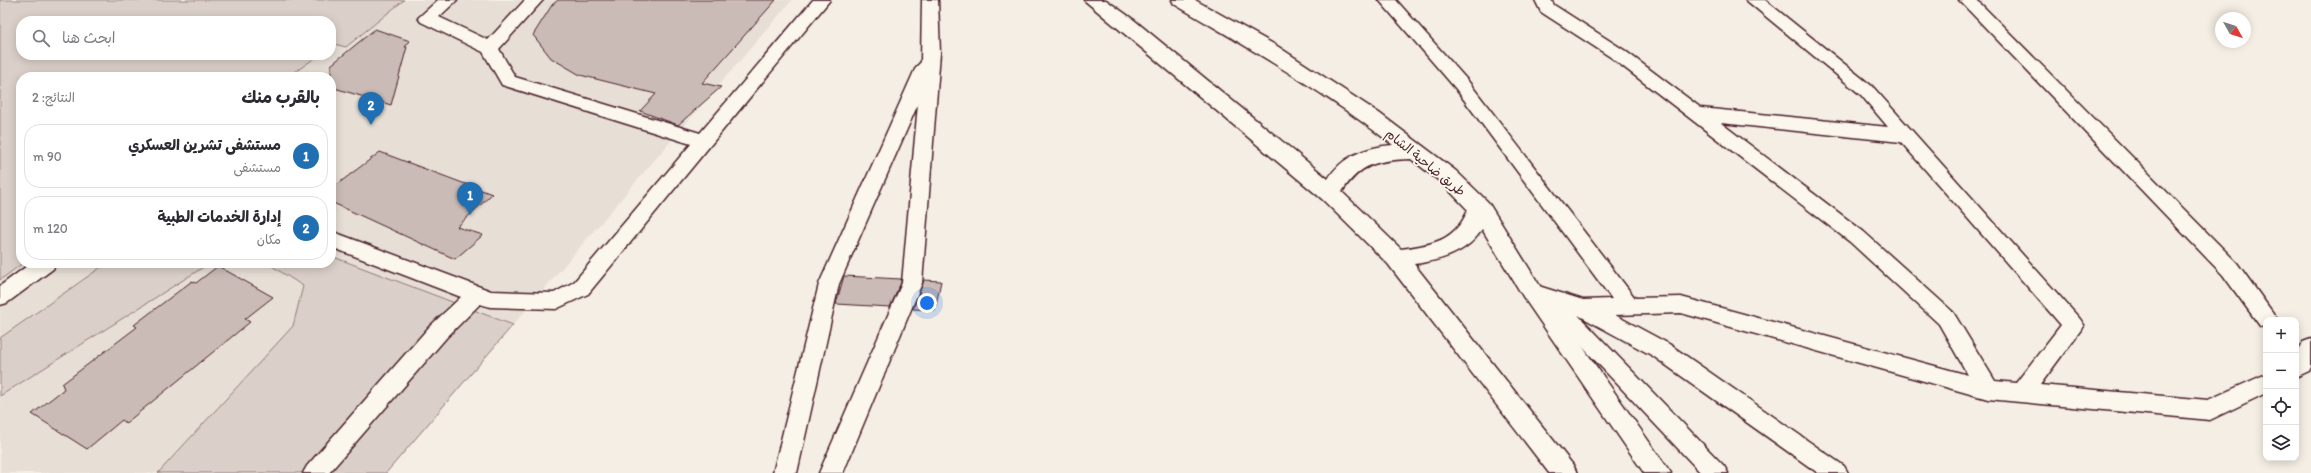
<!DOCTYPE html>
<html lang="ar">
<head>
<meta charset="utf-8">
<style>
  :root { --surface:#fff; --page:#f2f2f3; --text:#2b2b33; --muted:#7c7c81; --line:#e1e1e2; --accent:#1f6fb2 }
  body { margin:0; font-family:Itim,"Playpen Sans Arabic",sans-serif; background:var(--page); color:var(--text); direction:rtl }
  .controls { position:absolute; right:12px; bottom:12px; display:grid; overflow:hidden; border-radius:8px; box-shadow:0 2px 10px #0003 }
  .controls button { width:36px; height:36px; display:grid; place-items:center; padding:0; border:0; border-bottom:1px solid var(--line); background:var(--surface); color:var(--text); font:20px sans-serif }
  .compass { position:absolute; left:2215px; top:12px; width:36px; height:36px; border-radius:50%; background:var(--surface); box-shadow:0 2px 10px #0003; rotate:129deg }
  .you { position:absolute; left:927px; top:303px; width:14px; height:14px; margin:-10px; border:3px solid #fff; border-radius:50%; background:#1a73e8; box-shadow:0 0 0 6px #1a73e833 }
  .badge { display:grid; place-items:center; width:26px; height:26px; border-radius:50%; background:var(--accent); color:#fff; font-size:13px; font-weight:700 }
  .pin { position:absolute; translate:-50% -33px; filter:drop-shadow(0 1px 2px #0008) }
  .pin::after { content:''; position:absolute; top:21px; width:14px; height:12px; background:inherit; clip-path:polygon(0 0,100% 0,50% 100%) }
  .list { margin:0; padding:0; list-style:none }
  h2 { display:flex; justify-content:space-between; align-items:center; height:52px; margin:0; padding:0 16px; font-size:17px }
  h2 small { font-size:13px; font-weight:400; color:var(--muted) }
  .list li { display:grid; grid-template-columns:26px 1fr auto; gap:12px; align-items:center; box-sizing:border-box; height:64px; margin:0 8px 8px; padding:0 8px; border:1px solid var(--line); border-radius:16px }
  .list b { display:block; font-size:15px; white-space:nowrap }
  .list p { margin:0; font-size:13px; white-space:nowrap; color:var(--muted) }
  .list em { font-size:13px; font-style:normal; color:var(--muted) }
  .icon { flex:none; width:22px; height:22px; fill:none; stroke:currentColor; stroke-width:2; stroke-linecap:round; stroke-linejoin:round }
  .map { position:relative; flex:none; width:2311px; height:473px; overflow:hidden; direction:ltr }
  .search { position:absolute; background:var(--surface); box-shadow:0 2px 10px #0003; left:16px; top:16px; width:320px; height:44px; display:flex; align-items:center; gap:10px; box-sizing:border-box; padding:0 14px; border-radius:16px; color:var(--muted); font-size:15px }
  .panel { position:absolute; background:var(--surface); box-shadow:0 2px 10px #0003; left:16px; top:72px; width:320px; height:196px; border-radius:16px; direction:rtl }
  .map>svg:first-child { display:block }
  .built { fill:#e7dfd6; fill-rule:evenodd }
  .green { fill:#dbd0c9; stroke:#92787a }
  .building { fill:#cabbb6; stroke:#4a1f2b }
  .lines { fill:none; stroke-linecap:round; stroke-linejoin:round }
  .lane-casing { stroke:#4a1f2b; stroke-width:3 }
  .secondary-casing { stroke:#4a1f2b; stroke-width:3 }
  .lane { fill:#fbf7ec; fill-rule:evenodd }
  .secondary { fill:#fbf7ec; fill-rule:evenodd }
  .labels { text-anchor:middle; stroke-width:3.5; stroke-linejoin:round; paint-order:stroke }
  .street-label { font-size:13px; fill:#4a1f2b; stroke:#fbf7ec }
</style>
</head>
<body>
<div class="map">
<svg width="2311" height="473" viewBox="0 0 2311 473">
  <rect width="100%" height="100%" fill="#f4eee4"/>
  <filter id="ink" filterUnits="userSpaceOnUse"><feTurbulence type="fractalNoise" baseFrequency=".025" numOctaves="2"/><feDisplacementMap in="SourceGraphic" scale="8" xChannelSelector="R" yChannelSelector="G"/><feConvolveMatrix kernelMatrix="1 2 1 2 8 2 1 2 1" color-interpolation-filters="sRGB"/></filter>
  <g filter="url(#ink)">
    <path class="built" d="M0,0H792L386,473H0ZM21,21H331V55H21ZM21,77H331V263H21Z"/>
    <g class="green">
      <polygon points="0,0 404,0 346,47 334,44 331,47 331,21 21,21 21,55 319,55 288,77 21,77 21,263 23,263 0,280"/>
      <polygon points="331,256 513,325 386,473 158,473 293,326 303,286 267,263 331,263"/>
      <polygon points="107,263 210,263 0,396 0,338"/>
    </g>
    <g class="building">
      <polygon points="558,0 776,0 702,83 721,87 678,125 640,111 656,94 580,75 551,58 533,35 552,5"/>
      <polygon points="375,29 410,41 405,47 407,47 391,105 331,87 331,65"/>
      <polygon points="380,152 492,194 457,227 483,235 455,259 331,202 331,189"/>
      <polygon points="218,266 273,297 245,319 250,322 126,423 122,420 87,449 32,414 64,389 62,384 137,327 134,325 192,281 196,283"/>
      <polygon points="844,276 901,279 901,283 890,307 836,304"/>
      <polygon points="924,280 941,281 935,310 913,309"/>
    </g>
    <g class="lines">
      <g class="lane-casing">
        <g id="lane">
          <polygon points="438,0 457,0 439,17 488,40 525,0 543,0 499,49 515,77 700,133 813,0 830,0 588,294 556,309 490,307 480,304 446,338 329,473 303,473 307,466 430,326 461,297 331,247 331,231 491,291 554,293 574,282 691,144 502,85 483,52 421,22 418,18"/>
          <polygon points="922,0 938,0 940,53 922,283 843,473 819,473 902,283 918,104 839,284 797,473 773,473 819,284 916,67 921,62"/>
          <path d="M1379,0H1396L1468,81L1635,298L1681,297L1968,375L1939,324L1850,242L1612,58L1541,12L1535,0H1551L1554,5L1624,50L1701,108L1888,127L1861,95L1746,0H1765L1873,87L2080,319L2084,325L2080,331L2040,385L2208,400L2266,374V393L2210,420L1988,399L1681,313L1615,315L1669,344L1844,466L1848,473H1818L1653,356L1578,315L1724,466L1728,473H1701L1541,303L1525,298L1522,292L1525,286L1532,284L1583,300L1612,299L1456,89ZM1721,123L1901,142L2061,325L2016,383L1995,381L1953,312L1864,232Z"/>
          <polygon points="1959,0 1977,0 2237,263 2278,320 2266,320 2266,328 2260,326 2223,275"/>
          <polygon points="31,263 56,263 53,269 7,303 0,305 0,286"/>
          <polygon points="2311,339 2311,367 2309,371 2296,377 2296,354 2303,342"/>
        </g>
      </g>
      <g class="secondary-casing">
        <path id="secondary" d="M1084,0H1106L1134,20L1328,179C1342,156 1366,147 1393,145C1324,91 1249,48 1174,4L1172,0H1195L1277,46L1379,113L1456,171L1488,202L1540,286L1671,473H1644L1524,298L1482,229C1468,253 1439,261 1414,264L1573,465L1577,473H1549L1388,264L1322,199ZM1411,159L1442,183L1468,210C1455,241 1432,245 1401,249L1342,192C1360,163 1379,160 1411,159Z"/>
      </g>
      <use href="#lane" class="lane"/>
      <use href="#secondary" class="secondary"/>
    </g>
  </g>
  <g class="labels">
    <g class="street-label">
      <text transform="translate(1426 162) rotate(39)" y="5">طريق ضاحية الشام</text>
    </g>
  </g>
</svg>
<div class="controls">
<button>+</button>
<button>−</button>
<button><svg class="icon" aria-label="locate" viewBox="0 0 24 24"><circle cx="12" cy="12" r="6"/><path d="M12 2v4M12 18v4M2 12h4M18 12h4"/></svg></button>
<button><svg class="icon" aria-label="layers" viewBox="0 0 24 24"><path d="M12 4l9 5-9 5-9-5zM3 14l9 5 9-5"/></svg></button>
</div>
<svg class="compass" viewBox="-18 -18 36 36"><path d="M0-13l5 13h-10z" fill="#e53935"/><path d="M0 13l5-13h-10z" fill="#7c7c81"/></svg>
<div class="you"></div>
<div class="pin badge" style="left:470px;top:215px">1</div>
<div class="pin badge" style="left:371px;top:125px">2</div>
<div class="search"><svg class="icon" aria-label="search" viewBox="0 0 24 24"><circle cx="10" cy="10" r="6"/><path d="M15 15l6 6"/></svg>ابحث هنا</div>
<section class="panel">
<h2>بالقرب منك<small>النتائج: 2</small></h2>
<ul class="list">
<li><span class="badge">1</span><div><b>مستشفى تشرين العسكري</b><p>مستشفى</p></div><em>90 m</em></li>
<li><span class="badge">2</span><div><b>إدارة الخدمات الطبية</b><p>مكان</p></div><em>120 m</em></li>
</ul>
</section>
</div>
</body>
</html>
